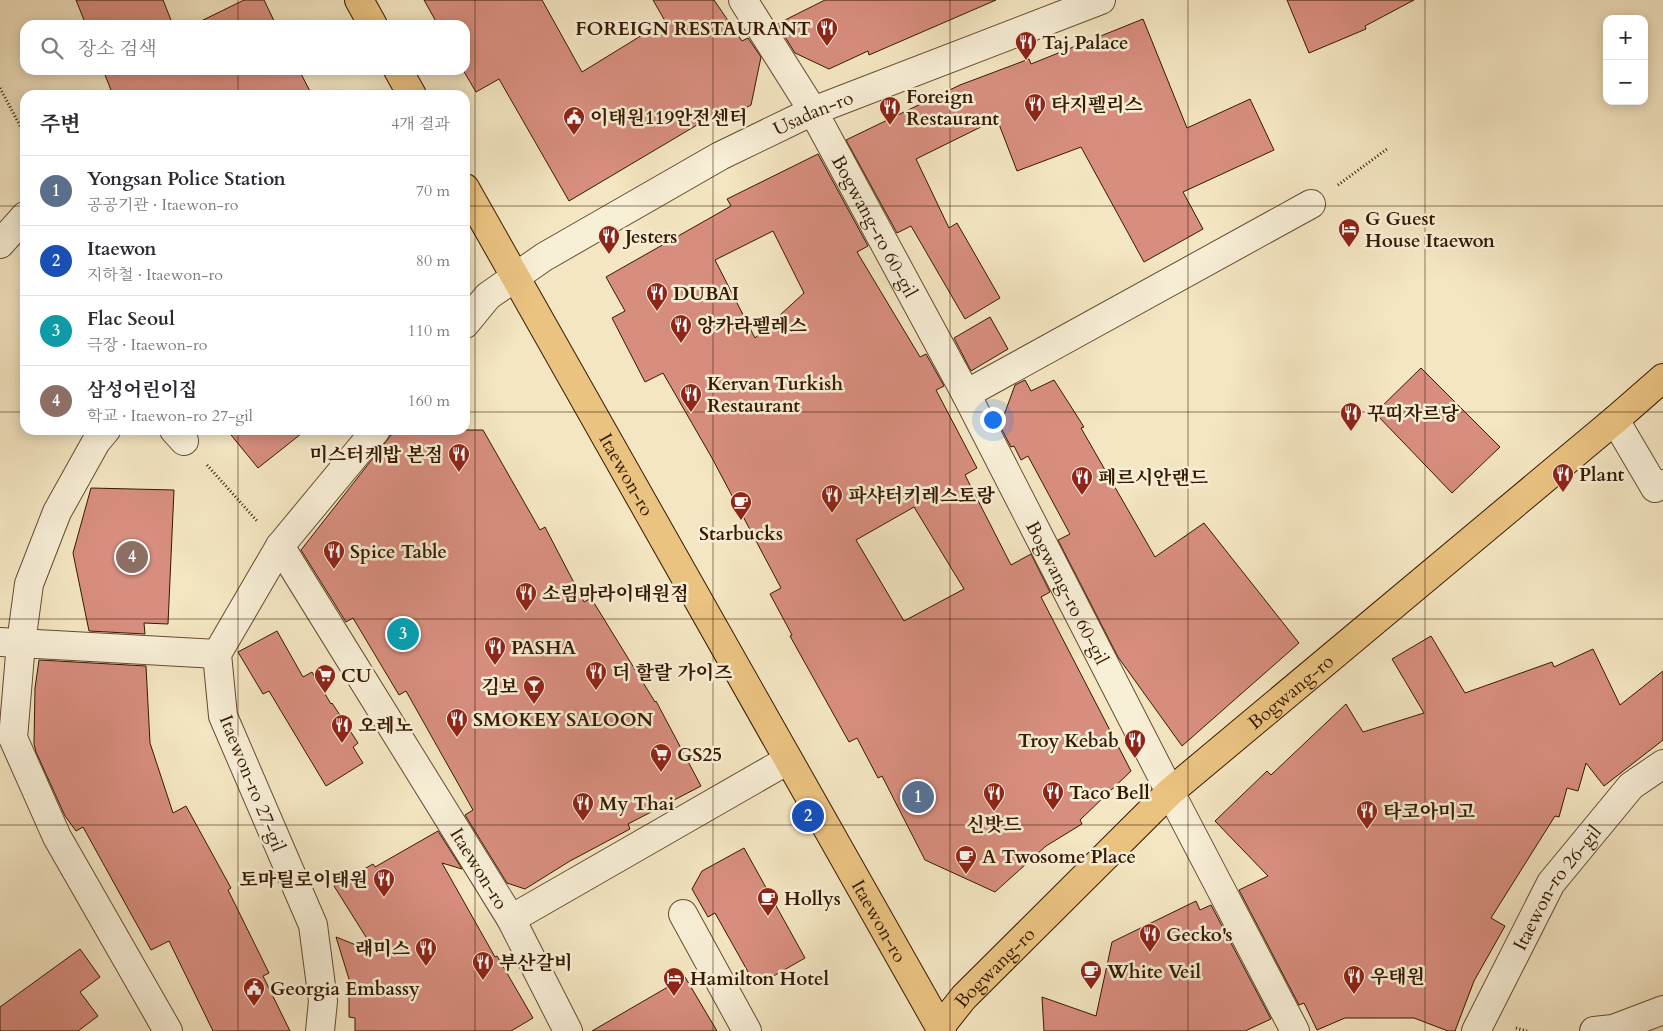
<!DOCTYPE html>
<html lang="ko">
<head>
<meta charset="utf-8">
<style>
  :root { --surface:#fff; --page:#f7f7f7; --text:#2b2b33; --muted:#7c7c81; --line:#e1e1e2; --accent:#d93025 }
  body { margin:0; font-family:Cardo,"Noto Serif KR",serif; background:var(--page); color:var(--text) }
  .controls { position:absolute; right:15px; top:15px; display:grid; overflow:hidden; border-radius:10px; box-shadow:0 2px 12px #0003 }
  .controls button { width:45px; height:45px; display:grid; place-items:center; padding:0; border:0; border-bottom:1px solid var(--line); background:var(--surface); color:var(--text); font:25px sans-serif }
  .you { position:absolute; left:992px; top:419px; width:18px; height:18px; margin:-12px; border:4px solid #fff; border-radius:50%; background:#1a73e8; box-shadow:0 0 0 8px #1a73e833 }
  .badge { display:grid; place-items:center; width:32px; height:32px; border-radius:50%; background:var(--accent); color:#fff; font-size:16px; font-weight:700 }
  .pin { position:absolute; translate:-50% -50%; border:2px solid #fff; box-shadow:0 1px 5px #0006 }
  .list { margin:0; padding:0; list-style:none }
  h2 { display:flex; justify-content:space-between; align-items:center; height:65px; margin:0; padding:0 20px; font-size:21px }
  h2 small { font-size:16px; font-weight:400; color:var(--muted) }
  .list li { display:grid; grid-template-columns:32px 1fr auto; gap:15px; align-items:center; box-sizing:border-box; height:70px; padding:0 20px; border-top:1px solid var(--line) }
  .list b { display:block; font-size:19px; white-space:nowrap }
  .list p { margin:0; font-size:16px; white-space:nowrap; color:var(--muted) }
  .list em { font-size:16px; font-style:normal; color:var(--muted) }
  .icon { flex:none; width:28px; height:28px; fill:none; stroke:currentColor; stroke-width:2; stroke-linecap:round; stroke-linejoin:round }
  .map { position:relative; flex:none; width:1663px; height:1031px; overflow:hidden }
  .search { position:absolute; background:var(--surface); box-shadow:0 2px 12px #0003; left:20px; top:20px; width:450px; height:55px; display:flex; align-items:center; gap:12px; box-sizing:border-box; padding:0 18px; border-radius:15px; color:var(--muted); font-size:19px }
  .panel { position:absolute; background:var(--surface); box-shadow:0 2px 12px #0003; left:20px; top:90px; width:450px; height:345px; border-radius:15px }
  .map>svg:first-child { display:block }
  .building { fill:#d88e7f; stroke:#351900; fill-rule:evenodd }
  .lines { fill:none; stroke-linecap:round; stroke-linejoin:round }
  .minor-casing { stroke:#654c30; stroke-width:30 }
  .major-casing { stroke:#351900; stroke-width:30 }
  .path { stroke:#351900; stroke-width:3; stroke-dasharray:1 2.5; stroke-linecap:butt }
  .minor { stroke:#f8efd7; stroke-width:28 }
  .major { stroke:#eac381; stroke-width:28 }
  .grid { fill:none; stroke:#351900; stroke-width:1; stroke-opacity:0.55 }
  .labels { text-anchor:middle; stroke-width:5; stroke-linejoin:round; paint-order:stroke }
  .poi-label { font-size:19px; font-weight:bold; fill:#351900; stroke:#f8efd7; text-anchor:start }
  .street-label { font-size:19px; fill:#351900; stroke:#f8efd7 }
</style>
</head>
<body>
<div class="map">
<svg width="1663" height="1031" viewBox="0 0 1663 1031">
  <rect width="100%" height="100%" fill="#f4e6c2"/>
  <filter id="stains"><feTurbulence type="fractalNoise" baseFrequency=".004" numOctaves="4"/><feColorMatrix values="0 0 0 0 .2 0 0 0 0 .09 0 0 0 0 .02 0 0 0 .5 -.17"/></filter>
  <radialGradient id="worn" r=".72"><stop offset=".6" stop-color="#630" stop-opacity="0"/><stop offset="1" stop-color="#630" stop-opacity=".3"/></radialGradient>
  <g class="building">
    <polygon points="76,0 163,0 173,25 86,25"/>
    <polygon points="244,0 264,0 276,25 193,25"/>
    <polygon points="424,0 542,0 582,72 665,21 653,0 714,0 742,41 748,38 761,57 751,105 724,120 719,112 569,201 499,79 476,92 463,70 465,70 465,25 438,25"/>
    <polygon points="825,0 996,0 869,55 868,51 829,69 795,53 777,24"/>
    <polygon points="1287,0 1414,0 1365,26 1366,29 1309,53"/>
    <polygon points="1143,19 1187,128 1250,99 1274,150 1183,192 1203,229 1144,262 1081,147 1017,171 997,119 916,159 949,228 957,223 1000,298 965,319 911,226 897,233 846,140 960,85 1029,59 1031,64"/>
    <polygon points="103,70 299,70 312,95 113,95"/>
    <path d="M818,154L868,246L857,252L920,357L926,354L944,386L936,390L977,468L965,475L1011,565L1031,554L1050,592L1041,597L1131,771L1080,820L1082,824L1046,846L995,892L925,860L882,776L878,778L857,738L849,742L790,636L792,635L770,594L781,588L712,458L663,373L645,382L612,318L625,311L606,277L731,206L727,199ZM773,231L804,293L755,338L715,260ZM914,507L964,589L904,621L856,540Z"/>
    <polygon points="990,317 1008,349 971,371 954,338"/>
    <polygon points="1421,368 1500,447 1452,493 1375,413"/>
    <polygon points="1025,380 1031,391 1054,380 1084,427 1081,428 1155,557 1204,523 1299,643 1182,746 1118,657 1058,540 1070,534 1028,456 1021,460 1014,446 1011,447 1000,426 1015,385"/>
    <polygon points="227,430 306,430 258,468"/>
    <polygon points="395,430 483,430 540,530 545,527 584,602 591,598 655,702 656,701 701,786 628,824 630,829 570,861 525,889 507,883 465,815 473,810 406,691 399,695 353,618 346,622 301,550"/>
    <polygon points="91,488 174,490 168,624 144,623 145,634 89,631 73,553"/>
    <polygon points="277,631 303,677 312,672 331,704 332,703 358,743 353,747 363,763 326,786 269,691 263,694 238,652"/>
    <polygon points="1431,636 1465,693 1552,662 1554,667 1593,649 1620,705 1663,671 1663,740 1604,786 1586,763 1578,791 1567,788 1559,817 1555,816 1491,918 1505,926 1474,981 1455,1031 1448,1031 1414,1018 1345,1018 1317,1030 1304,1003 1299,1005 1239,890 1268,876 1215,821 1267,771 1271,775 1346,704 1363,732 1424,713 1392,659"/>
    <polygon points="39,660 146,666 150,743 173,813 186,806 231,888 228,890 269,973 263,976 290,1031 213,1031 169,941 151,950 83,827 76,831 65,816 36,752 34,744 35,688"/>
    <polygon points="438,831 462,869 442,863 495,957 497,956 533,1018 511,1031 355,1031 355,1018 349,1017 349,979 336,937 376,953 334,886 373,864 375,867"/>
    <polygon points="744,848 805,958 756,986 715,913 708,917 692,889 702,871"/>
    <polygon points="1196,901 1200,910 1211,905 1271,1019 1245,1031 1044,1031 1042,997 1096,1016 1112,942"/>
    <polygon points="80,949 100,977 80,992 98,1016 78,1031 0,1031 0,1007"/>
    <polygon points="685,977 717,1031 592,1031"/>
  </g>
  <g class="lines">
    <g class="minor-casing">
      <g id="minor">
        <path id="s1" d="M743,0L813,111L966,394L1170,792L1295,1031"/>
        <polyline points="0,244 25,216"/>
        <path id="s2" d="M465,324L488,296L544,257L720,156L813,111L1101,0"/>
        <polyline points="966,394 1311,204"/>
        <polyline points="1615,420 1655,488 1663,484"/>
        <polyline points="106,430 96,442 57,512 29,584 21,643 13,738 57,837 168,1031"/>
        <polyline points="174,430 184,441"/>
        <path id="s3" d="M280,546L511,919L788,760"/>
        <polyline points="0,642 217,654"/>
        <polyline points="683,914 747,1031"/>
        <polyline points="511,919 568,1031"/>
        <polyline points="320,1031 323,1001 313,925 223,716 217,654 280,546 376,430"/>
        <path id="s4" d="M1476,1031L1551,883L1631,786L1663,764"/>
        <polyline points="1594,1031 1613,1029 1663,1010"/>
      </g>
    </g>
    <g class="major-casing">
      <g id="major">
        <polyline points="359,0 373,25"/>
        <polyline points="398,70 412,95"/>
        <path id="s5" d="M465,188L942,1031"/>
        <path id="s6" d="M940,1027L964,997L1170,792L1615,420L1663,378"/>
      </g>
    </g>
    <g class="path">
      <polyline points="0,88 25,135"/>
      <polyline points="1338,185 1387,149"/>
      <polyline points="207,465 258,522"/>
      <polyline points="1516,1028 1527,1031"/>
    </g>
    <use href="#minor" class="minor"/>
    <use href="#major" class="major"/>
  </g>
  <path class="grid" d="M238,0V25M475,0V1031M713,0V1031M950,0V1031M1188,0V1031M1425,0V1031M238,70V95M0,206H25M465,206H1663M0,412H25M465,412H1663M238,430V1031M0,619H1663M0,825H1663"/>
  <defs>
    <g id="restaurant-pin" transform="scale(1.125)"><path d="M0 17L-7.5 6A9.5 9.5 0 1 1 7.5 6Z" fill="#8f2418" stroke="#f8efd7"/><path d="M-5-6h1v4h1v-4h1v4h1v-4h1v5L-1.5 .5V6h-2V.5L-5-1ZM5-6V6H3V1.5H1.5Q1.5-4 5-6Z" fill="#fff"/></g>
    <g id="civic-pin" transform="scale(1.125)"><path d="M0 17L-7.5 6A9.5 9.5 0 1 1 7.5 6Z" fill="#8f2418" stroke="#f8efd7"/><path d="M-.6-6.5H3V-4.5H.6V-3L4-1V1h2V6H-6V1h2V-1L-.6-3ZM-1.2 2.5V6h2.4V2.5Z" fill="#fff"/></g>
    <g id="hotel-pin" transform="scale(1.125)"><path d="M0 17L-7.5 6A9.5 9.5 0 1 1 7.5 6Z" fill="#8f2418" stroke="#f8efd7"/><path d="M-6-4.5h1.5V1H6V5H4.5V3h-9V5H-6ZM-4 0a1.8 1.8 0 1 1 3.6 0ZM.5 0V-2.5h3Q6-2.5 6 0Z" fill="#fff"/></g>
    <g id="cafe-pin" transform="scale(1.125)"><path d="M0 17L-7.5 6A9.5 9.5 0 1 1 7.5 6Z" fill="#8f2418" stroke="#f8efd7"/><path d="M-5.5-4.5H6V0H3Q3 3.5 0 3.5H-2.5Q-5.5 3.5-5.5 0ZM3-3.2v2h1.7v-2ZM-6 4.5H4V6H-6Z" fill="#fff"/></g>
    <g id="supermarket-pin" transform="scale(1.125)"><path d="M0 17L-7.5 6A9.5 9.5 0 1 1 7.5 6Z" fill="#8f2418" stroke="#f8efd7"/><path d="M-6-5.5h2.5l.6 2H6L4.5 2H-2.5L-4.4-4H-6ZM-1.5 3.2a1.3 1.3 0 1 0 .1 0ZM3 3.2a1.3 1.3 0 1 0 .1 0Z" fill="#fff"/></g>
    <g id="bar-pin" transform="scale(1.125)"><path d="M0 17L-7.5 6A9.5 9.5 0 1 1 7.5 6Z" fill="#8f2418" stroke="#f8efd7"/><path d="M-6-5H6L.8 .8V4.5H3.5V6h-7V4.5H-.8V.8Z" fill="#fff"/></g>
  </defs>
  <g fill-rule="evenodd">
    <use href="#restaurant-pin" x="827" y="28"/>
    <use href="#restaurant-pin" x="1026" y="42"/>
    <use href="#restaurant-pin" x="1035" y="104"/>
    <use href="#restaurant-pin" x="890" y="107"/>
    <use href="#civic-pin" x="574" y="117"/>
    <use href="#hotel-pin" x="1349" y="229"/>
    <use href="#restaurant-pin" x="609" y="236"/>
    <use href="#restaurant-pin" x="657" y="293"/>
    <use href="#restaurant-pin" x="681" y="325"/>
    <use href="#restaurant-pin" x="691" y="394"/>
    <use href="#restaurant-pin" x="1351" y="413"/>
    <use href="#restaurant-pin" x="459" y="454"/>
    <use href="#restaurant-pin" x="1563" y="474"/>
    <use href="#restaurant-pin" x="1082" y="477"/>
    <use href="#restaurant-pin" x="832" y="495"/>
    <use href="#cafe-pin" x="741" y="502"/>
    <use href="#restaurant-pin" x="334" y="551"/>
    <use href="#restaurant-pin" x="526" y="593"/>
    <use href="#restaurant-pin" x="495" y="647"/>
    <use href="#restaurant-pin" x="596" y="672"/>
    <use href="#supermarket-pin" x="325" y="675"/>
    <use href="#bar-pin" x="534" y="686"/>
    <use href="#restaurant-pin" x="457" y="719"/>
    <use href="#restaurant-pin" x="342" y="725"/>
    <use href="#restaurant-pin" x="1135" y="740"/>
    <use href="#supermarket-pin" x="661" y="754"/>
    <use href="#restaurant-pin" x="1053" y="792"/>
    <use href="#restaurant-pin" x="994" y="793"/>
    <use href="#restaurant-pin" x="583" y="803"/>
    <use href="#restaurant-pin" x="1367" y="811"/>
    <use href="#cafe-pin" x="966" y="856"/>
    <use href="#restaurant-pin" x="384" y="879"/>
    <use href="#cafe-pin" x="768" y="898"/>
    <use href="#restaurant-pin" x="1150" y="934"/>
    <use href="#restaurant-pin" x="426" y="948"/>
    <use href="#restaurant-pin" x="483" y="962"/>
    <use href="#cafe-pin" x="1091" y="971"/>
    <use href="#restaurant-pin" x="1354" y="976"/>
    <use href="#hotel-pin" x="674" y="978"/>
    <use href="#civic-pin" x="254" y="988"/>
  </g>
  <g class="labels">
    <g class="poi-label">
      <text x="811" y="35" text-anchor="end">FOREIGN RESTAURANT</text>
      <text x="1042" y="49">Taj Palace</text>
      <text x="906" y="103">Foreign<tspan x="906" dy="22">Restaurant</tspan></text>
      <text x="1051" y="111">타지펠리스</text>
      <text x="590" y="124">이태원119안전센터</text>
      <text x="1365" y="225">G Guest<tspan x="1365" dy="22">House Itaewon</tspan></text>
      <text x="625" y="243">Jesters</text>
      <text x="673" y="300">DUBAI</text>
      <text x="697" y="332">앙카라펠레스</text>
      <text x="707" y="390">Kervan Turkish<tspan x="707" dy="22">Restaurant</tspan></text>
      <text x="1367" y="420">꾸띠자르당</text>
      <text x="443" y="461" text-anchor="end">미스터케밥 본점</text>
      <text x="1579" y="481">Plant</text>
      <text x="1098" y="484">페르시안랜드</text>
      <text x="848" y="502">파샤터키레스토랑</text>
      <text x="741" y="540" text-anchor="middle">Starbucks</text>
      <text x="350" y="558">Spice Table</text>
      <text x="542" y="600">소림마라이태원점</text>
      <text x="511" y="654">PASHA</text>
      <text x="612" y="679">더 할랄 가이즈</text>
      <text x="341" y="682">CU</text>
      <text x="518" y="693" text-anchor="end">김보</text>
      <text x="473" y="726">SMOKEY SALOON</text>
      <text x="358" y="732">오레노</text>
      <text x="1119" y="747" text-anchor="end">Troy Kebab</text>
      <text x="677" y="761">GS25</text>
      <text x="1069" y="799">Taco Bell</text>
      <text x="599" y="810">My Thai</text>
      <text x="1383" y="818">타코아미고</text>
      <text x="994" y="831" text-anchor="middle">신밧드</text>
      <text x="982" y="863">A Twosome Place</text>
      <text x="368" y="886" text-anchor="end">토마틸로이태원</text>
      <text x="784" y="905">Hollys</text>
      <text x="1166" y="941">Gecko's</text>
      <text x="410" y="955" text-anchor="end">래미스</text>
      <text x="499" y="969">부산갈비</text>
      <text x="1107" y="978">White Veil</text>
      <text x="1370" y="983">우태원</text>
      <text x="690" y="985">Hamilton Hotel</text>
      <text x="270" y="995">Georgia Embassy</text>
    </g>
    <g class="street-label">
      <text dy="7" stroke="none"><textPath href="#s2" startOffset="410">Usadan-ro</textPath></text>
      <text dy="7" stroke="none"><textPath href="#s1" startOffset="262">Bogwang-ro 60-gil</textPath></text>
      <text dy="7" stroke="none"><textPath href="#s5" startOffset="329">Itaewon-ro</textPath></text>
      <text dy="7" stroke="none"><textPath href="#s1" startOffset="676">Bogwang-ro 60-gil</textPath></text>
      <text dy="7" stroke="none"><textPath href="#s6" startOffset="486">Bogwang-ro</textPath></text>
      <text transform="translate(253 783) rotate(68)" y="7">Itaewon-ro 27-gil</text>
      <text dy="7" stroke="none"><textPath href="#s3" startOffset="379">Itaewon-ro</textPath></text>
      <text dy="7" stroke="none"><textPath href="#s4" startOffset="165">Itaewon-ro 26-gil</textPath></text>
      <text dy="7" stroke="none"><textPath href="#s5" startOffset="842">Itaewon-ro</textPath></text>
      <text dy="7" stroke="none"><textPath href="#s6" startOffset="81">Bogwang-ro</textPath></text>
    </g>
  </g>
  <rect width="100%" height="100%" filter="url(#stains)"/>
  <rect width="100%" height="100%" fill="url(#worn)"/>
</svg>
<div class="controls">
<button>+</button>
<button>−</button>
</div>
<div class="you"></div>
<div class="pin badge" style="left:918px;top:797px;background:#5c6f8a">1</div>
<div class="pin badge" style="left:808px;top:816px;background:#1a4fb4">2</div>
<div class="pin badge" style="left:403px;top:634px;background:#0f9aa8">3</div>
<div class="pin badge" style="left:132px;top:557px;background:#8d6e63">4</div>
<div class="search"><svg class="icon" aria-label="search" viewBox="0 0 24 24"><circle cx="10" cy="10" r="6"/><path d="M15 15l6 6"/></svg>장소 검색</div>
<section class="panel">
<h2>주변<small>4개 결과</small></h2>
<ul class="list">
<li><span class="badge" style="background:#5c6f8a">1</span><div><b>Yongsan Police Station</b><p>공공기관 · Itaewon-ro</p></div><em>70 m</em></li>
<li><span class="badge" style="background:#1a4fb4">2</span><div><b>Itaewon</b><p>지하철 · Itaewon-ro</p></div><em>80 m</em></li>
<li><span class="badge" style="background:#0f9aa8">3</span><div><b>Flac Seoul</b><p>극장 · Itaewon-ro</p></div><em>110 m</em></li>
<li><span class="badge" style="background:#8d6e63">4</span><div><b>삼성어린이집</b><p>학교 · Itaewon-ro 27-gil</p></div><em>160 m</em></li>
</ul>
</section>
</div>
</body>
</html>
